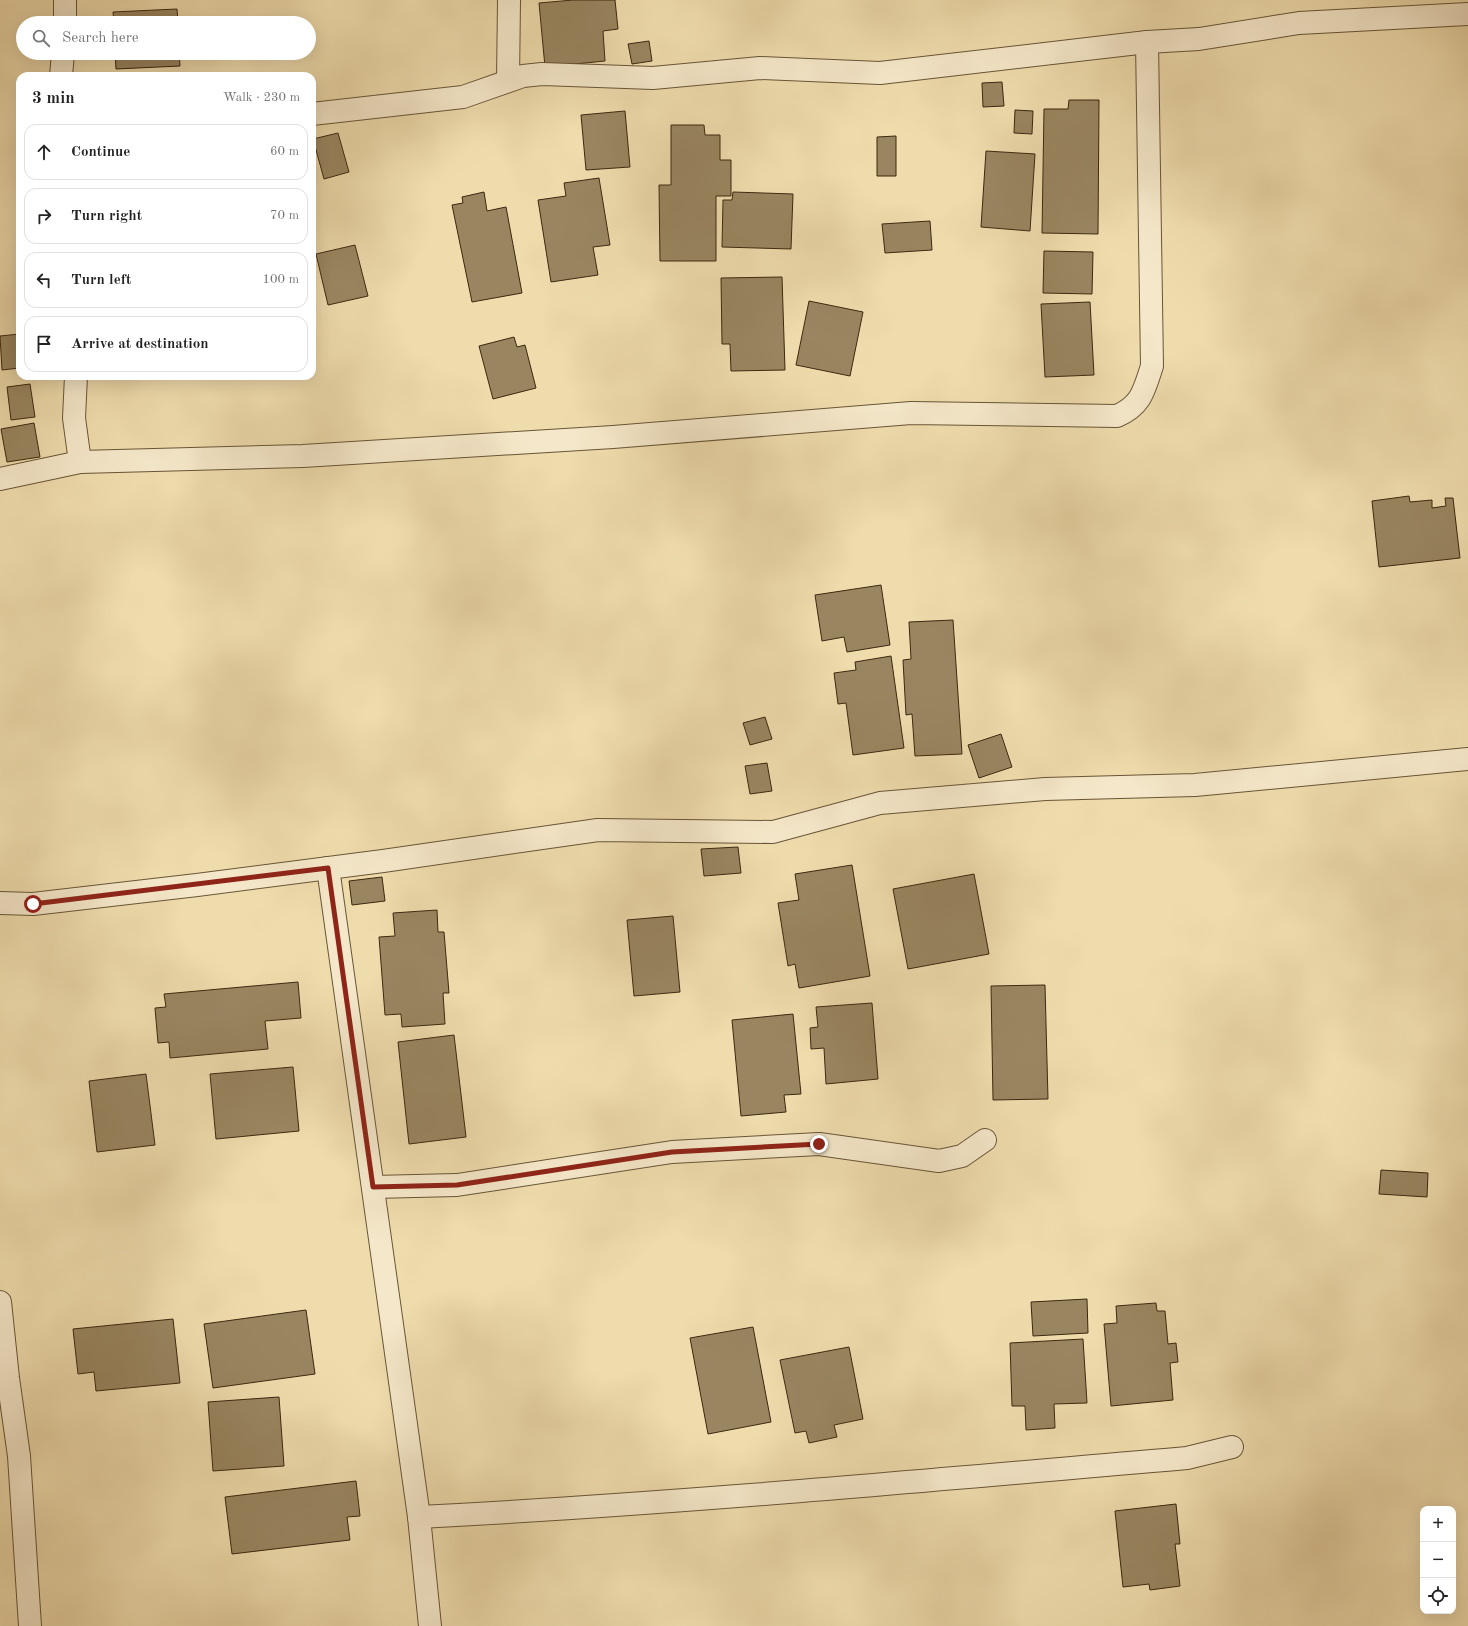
<!DOCTYPE html>
<html lang="en">
<head>
<meta charset="utf-8">
<style>
  :root { --surface:#fff; --page:#f2f2f2; --text:#222; --muted:#767676; --line:#e0e0e0 }
  body { margin:0; font-family:"Old Standard TT",serif; background:var(--page); color:var(--text) }
  .controls { position:absolute; right:12px; bottom:12px; display:grid; overflow:hidden; border-radius:8px; box-shadow:0 4px 16px #0002 }
  .controls button { width:36px; height:36px; display:grid; place-items:center; padding:0; border:0; border-bottom:1px solid var(--line); background:var(--surface); color:var(--text); font:20px sans-serif }
  .stop { position:absolute; width:12px; height:12px; margin:-9px; border:3px solid #8f2418; border-radius:50%; background:#fff }
  .stop.end { background:#8f2418; border-color:#fff; box-shadow:0 1px 4px #0008 }
  .list { margin:0; padding:0; list-style:none }
  h2 { display:flex; justify-content:space-between; align-items:center; height:52px; margin:0; padding:0 16px; font-size:17px }
  h2 small { font-size:13px; font-weight:400; color:var(--muted) }
  .list li { display:grid; grid-template-columns:26px 1fr auto; gap:12px; align-items:center; box-sizing:border-box; height:56px; margin:0 8px 8px; padding:0 8px; border:1px solid var(--line); border-radius:12px }
  .list b { display:block; font-size:15px; white-space:nowrap }
  .list em { font-size:13px; font-style:normal; color:var(--muted) }
  .icon { flex:none; width:22px; height:22px; fill:none; stroke:currentColor; stroke-width:2; stroke-linecap:round; stroke-linejoin:round }
  .map { position:relative; flex:none; width:1468px; height:1626px; overflow:hidden }
  .search { position:absolute; background:var(--surface); box-shadow:0 4px 16px #0002; left:16px; top:16px; width:300px; height:44px; display:flex; align-items:center; gap:10px; box-sizing:border-box; padding:0 14px; border-radius:22px; color:var(--muted); font-size:15px }
  .panel { position:absolute; background:var(--surface); box-shadow:0 4px 16px #0002; left:16px; top:72px; width:300px; height:308px; border-radius:12px }
  .map>svg:first-child { display:block }
  .building { fill:#998661; stroke:#3b280f }
  .lines { fill:none; stroke-linecap:round; stroke-linejoin:round }
  .street-casing { stroke:#685536; stroke-width:24 }
  .street { stroke:#f5e8ca; stroke-width:22 }
  .route { stroke:#8f2418; stroke-width:5 }
</style>
</head>
<body>
<div class="map">
<svg width="1468" height="1626" viewBox="0 0 1468 1626">
  <rect width="100%" height="100%" fill="#efdcad"/>
  <filter id="stains"><feTurbulence type="fractalNoise" baseFrequency=".005" numOctaves="4"/><feColorMatrix values="0 0 0 0 .2 0 0 0 0 .09 0 0 0 0 .02 0 0 0 .5 -.17"/></filter>
  <radialGradient id="worn" r=".72"><stop offset=".6" stop-color="#630" stop-opacity="0"/><stop offset="1" stop-color="#630" stop-opacity=".3"/></radialGradient>
  <g class="building">
    <polygon points="573,0 615,0 618,29 603,31 605,61 545,67 539,3"/>
    <polygon points="177,9 178,23 114,23 113,12"/>
    <polygon points="649,41 652,61 632,64 628,44"/>
    <polygon points="115,53 179,53 180,66 116,69"/>
    <polygon points="1002,82 1004,106 983,107 982,83"/>
    <polygon points="1069,100 1099,100 1098,234 1042,233 1044,109 1068,109"/>
    <polygon points="1015,110 1033,111 1032,134 1014,133"/>
    <polygon points="625,111 630,167 586,170 581,115"/>
    <polygon points="671,125 704,125 705,135 720,135 720,160 731,160 731,196 716,196 716,261 660,261 659,185 671,185"/>
    <polygon points="338,133 349,172 324,179 313,139"/>
    <polygon points="896,136 896,176 877,176 877,137"/>
    <polygon points="986,151 1035,154 1030,231 981,227"/>
    <polygon points="599,178 610,245 593,247 598,275 551,282 538,200 566,196 564,183"/>
    <polygon points="484,192 487,211 506,207 522,293 472,302 452,205 463,203 462,197"/>
    <polygon points="733,192 793,194 791,249 722,247 723,200 732,200"/>
    <polygon points="930,221 932,250 885,253 882,224"/>
    <polygon points="355,245 368,296 328,305 316,254"/>
    <polygon points="1044,251 1093,252 1092,294 1043,293"/>
    <polygon points="782,277 785,370 731,371 730,344 722,344 721,278"/>
    <polygon points="312,278 315,289 312,290"/>
    <polygon points="809,301 863,312 850,376 796,365"/>
    <polygon points="1090,302 1094,375 1045,377 1041,304"/>
    <polygon points="20,334 20,368 2,370 0,336"/>
    <polygon points="514,337 517,347 525,345 536,388 493,399 479,346"/>
    <polygon points="30,384 35,417 11,420 7,387"/>
    <polygon points="34,423 40,457 7,462 1,429"/>
    <polygon points="1409,496 1410,502 1432,500 1432,508 1446,506 1445,498 1453,498 1460,558 1379,567 1372,501"/>
    <polygon points="881,585 890,645 847,652 844,637 822,641 815,595"/>
    <polygon points="953,620 962,754 915,756 912,714 906,715 903,660 911,659 909,622"/>
    <polygon points="891,656 904,748 853,755 846,703 838,704 834,673 856,670 855,662"/>
    <polygon points="765,717 772,739 750,745 743,723"/>
    <polygon points="1001,734 1012,767 979,778 968,745"/>
    <polygon points="767,763 772,791 750,794 745,766"/>
    <polygon points="738,847 741,873 704,876 701,849"/>
    <polygon points="852,865 870,976 799,988 795,964 788,966 778,903 799,900 795,874"/>
    <polygon points="974,874 989,954 908,969 893,889"/>
    <polygon points="382,877 385,901 352,905 349,881"/>
    <polygon points="437,910 438,932 444,932 449,993 443,993 445,1024 402,1027 401,1014 385,1015 379,937 395,936 393,913"/>
    <polygon points="673,916 680,992 634,996 627,920"/>
    <polygon points="298,982 301,1018 265,1021 268,1049 170,1058 169,1042 158,1043 155,1008 166,1007 164,994"/>
    <polygon points="1045,985 1048,1099 993,1100 991,986"/>
    <polygon points="872,1003 878,1079 826,1084 824,1048 811,1049 810,1028 818,1027 816,1007"/>
    <polygon points="793,1014 801,1094 784,1095 786,1112 741,1116 732,1020"/>
    <polygon points="454,1035 466,1137 409,1144 398,1042"/>
    <polygon points="293,1067 299,1131 216,1139 210,1074"/>
    <polygon points="146,1074 155,1145 97,1152 89,1081"/>
    <polygon points="1381,1170 1428,1173 1427,1197 1379,1194"/>
    <polygon points="1087,1299 1088,1333 1033,1336 1031,1302"/>
    <polygon points="1156,1303 1157,1311 1165,1311 1168,1344 1176,1343 1178,1362 1170,1363 1173,1400 1111,1406 1104,1324 1117,1323 1116,1306"/>
    <polygon points="306,1310 315,1374 213,1388 204,1324"/>
    <polygon points="173,1319 180,1383 96,1391 94,1372 78,1374 73,1329"/>
    <polygon points="753,1327 771,1422 708,1434 690,1338"/>
    <polygon points="1083,1339 1087,1403 1054,1404 1055,1428 1026,1430 1025,1406 1012,1406 1010,1343"/>
    <polygon points="849,1347 863,1419 834,1425 837,1437 809,1443 806,1431 795,1433 780,1360"/>
    <polygon points="279,1397 284,1466 213,1471 208,1402"/>
    <polygon points="356,1481 360,1516 347,1517 350,1540 232,1554 225,1497"/>
    <polygon points="1176,1504 1180,1544 1175,1544 1180,1586 1150,1590 1149,1584 1123,1587 1115,1511"/>
  </g>
  <g class="lines">
    <g class="street-casing">
      <g id="street">
        <polyline points="65,23 65,0"/>
        <polyline points="61,76 63,53"/>
        <polyline points="508,81 509,0"/>
        <polyline points="312,114 463,97 523,76 542,74 653,78 760,68 880,73 1147,42 1199,39 1299,23 1468,14"/>
        <polyline points="76,376 74,418 80,462"/>
        <path d="M0,479L80,462L303,456L613,437L911,413L1117,416C1142,405 1144,390 1152,366L1147,42"/>
        <polyline points="328,868 419,1517 430,1626"/>
        <polyline points="0,903 33,904 197,885 383,861 598,830 773,832 880,803 1045,789 1195,785 1468,759"/>
        <polyline points="373,1187 457,1185 672,1152 819,1144 939,1161 962,1156 985,1140"/>
        <polyline points="0,1302 8,1378 19,1456 30,1626"/>
        <path d="M419,1517C675,1504 931,1480 1187,1458L1232,1447"/>
      </g>
    </g>
    <use href="#street" class="street"/>
  </g>
  <g class="lines">
    <polyline class="route" points="33,904 328,868 373,1187 457,1185 672,1152 819,1144"/>
  </g>
  <rect width="100%" height="100%" filter="url(#stains)"/>
  <rect width="100%" height="100%" fill="url(#worn)"/>
</svg>
<div class="controls">
<button>+</button>
<button>−</button>
<button><svg class="icon" aria-label="locate" viewBox="0 0 24 24"><circle cx="12" cy="12" r="6"/><path d="M12 2v4M12 18v4M2 12h4M18 12h4"/></svg></button>
</div>
<div class="stop" style="left:33px;top:904px"></div>
<div class="stop end" style="left:819px;top:1144px"></div>
<div class="search"><svg class="icon" aria-label="search" viewBox="0 0 24 24"><circle cx="10" cy="10" r="6"/><path d="M15 15l6 6"/></svg>Search here</div>
<section class="panel">
<h2>3 min<small>Walk · 230 m</small></h2>
<ul class="list">
<li><svg class="icon" aria-label="ahead" viewBox="0 0 24 24"><path d="M12 20V5M6 11l6-6 6 6"/></svg><div><b>Continue</b></div><em>60 m</em></li>
<li><svg class="icon" aria-label="right" viewBox="0 0 24 24"><path d="M7 20v-9h11M14 6l5 5-5 5"/></svg><div><b>Turn right</b></div><em>70 m</em></li>
<li><svg class="icon" aria-label="left" viewBox="0 0 24 24"><path d="M17 20v-9H6M10 6l-5 5 5 5"/></svg><div><b>Turn left</b></div><em>100 m</em></li>
<li><svg class="icon" aria-label="arrive" viewBox="0 0 24 24"><path d="M6 21V4h12l-3 4 3 4H6"/></svg><div><b>Arrive at destination</b></div></li>
</ul>
</section>
</div>
</body>
</html>
